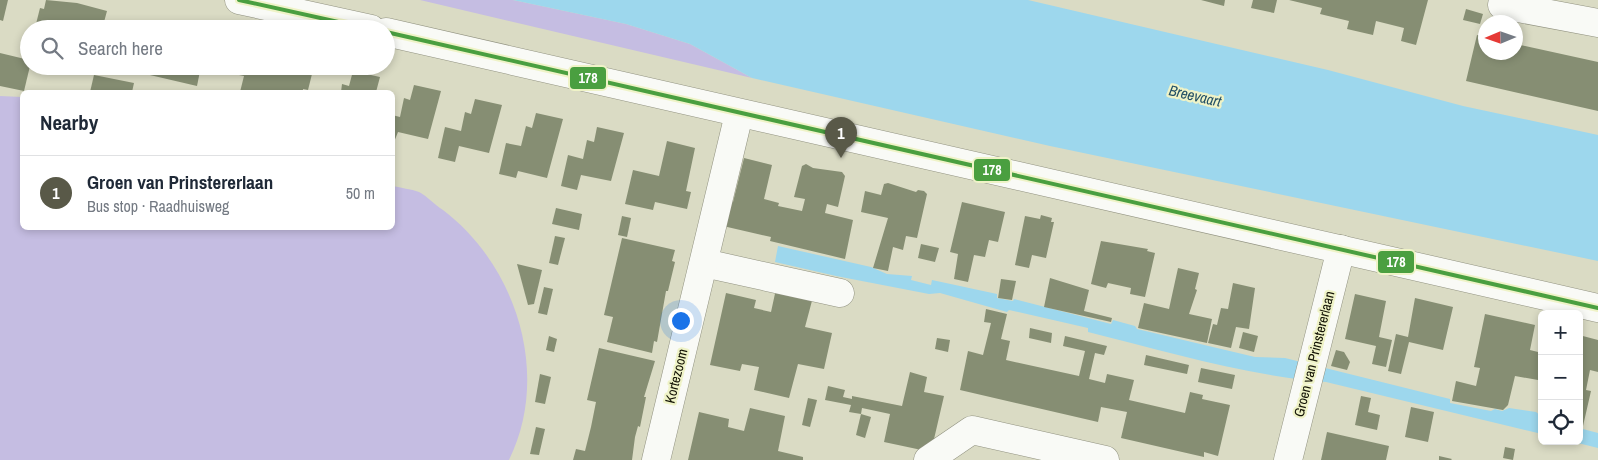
<!DOCTYPE html>
<html lang="en">
<head>
<meta charset="utf-8">
<style>
  :root { --surface:#fff; --page:#f2f2f3; --text:#1f2937; --muted:#747a83; --line:#e0e1e3; --accent:#595948 }
  body { margin:0; font-family:"Archivo Narrow",sans-serif; background:var(--page); color:var(--text) }
  .controls { position:absolute; right:15px; bottom:15px; display:grid; overflow:hidden; border-radius:8px; box-shadow:0 2px 8px #0003 }
  .controls button { width:45px; height:45px; display:grid; place-items:center; padding:0; border:0; border-bottom:1px solid var(--line); background:var(--surface); color:var(--text); font:25px sans-serif }
  .compass { position:absolute; left:1478px; top:15px; width:45px; height:45px; border-radius:50%; background:var(--surface); box-shadow:0 2px 8px #0003; rotate:268deg }
  .you { position:absolute; left:680px; top:320px; width:18px; height:18px; margin:-12px; border:4px solid #fff; border-radius:50%; background:#1a73e8; box-shadow:0 0 0 8px #1a73e833 }
  .badge { display:grid; place-items:center; width:32px; height:32px; border-radius:50%; background:var(--accent); color:#fff; font-size:16px; font-weight:700 }
  .pin { position:absolute; translate:-50% -41px; filter:drop-shadow(0 1px 2px #0008) }
  .pin::after { content:''; position:absolute; top:26px; width:18px; height:15px; background:inherit; clip-path:polygon(0 0,100% 0,50% 100%) }
  .list { margin:0; padding:0; list-style:none }
  h2 { display:flex; justify-content:space-between; align-items:center; height:65px; margin:0; padding:0 20px; font-size:21px }
  h2 small { font-size:16px; font-weight:400; color:var(--muted) }
  .list li { display:grid; grid-template-columns:32px 1fr auto; gap:15px; align-items:center; box-sizing:border-box; height:75px; padding:0 20px; border-top:1px solid var(--line) }
  .list b { display:block; font-size:19px; white-space:nowrap }
  .list p { margin:0; font-size:16px; white-space:nowrap; color:var(--muted) }
  .list em { font-size:16px; font-style:normal; color:var(--muted) }
  .icon { flex:none; width:28px; height:28px; fill:none; stroke:currentColor; stroke-width:2; stroke-linecap:round; stroke-linejoin:round }
  .map { position:relative; flex:none; width:1598px; height:460px; overflow:hidden }
  .search { position:absolute; background:var(--surface); box-shadow:0 2px 8px #0003; left:20px; top:20px; width:375px; height:55px; display:flex; align-items:center; gap:12px; box-sizing:border-box; padding:0 18px; border-radius:28px; color:var(--muted); font-size:19px }
  .panel { position:absolute; background:var(--surface); box-shadow:0 2px 8px #0003; left:20px; top:90px; width:375px; height:140px; border-radius:8px }
  .map>svg:first-child { display:block }
  .green { fill:#c5bde2 }
  .water { fill:#9dd7ed }
  .building { fill:#868e73 }
  .lines { fill:none; stroke-linecap:round; stroke-linejoin:round }
  .minor-casing { stroke:#919280; stroke-width:29 }
  .minor { stroke:#f9faf6; stroke-width:28 }
  .bus-1-casing { stroke:#eff3c7; stroke-width:8 }
  .bus-1 { stroke:#4a9f40; stroke-width:4 }
  .labels { text-anchor:middle; stroke-width:4.5; stroke-linejoin:round; paint-order:stroke }
  .street-label { font-size:14px; fill:#131305; stroke:#eff3c7 }
  .water-label { font-size:15px; font-style:italic; fill:#224f65; stroke:#eff3c7 }
  .line-badge { stroke:#eff3c7; stroke-width:2 }
  .badge-label { font-size:14px; text-anchor:middle; font-weight:bold; fill:#fff }
</style>
</head>
<body>
<div class="map">
<svg width="1598" height="460" viewBox="0 0 1598 460">
  <rect width="100%" height="100%" fill="#dadbc4"/>
  <g class="green">
    <polygon points="420,0 513,0 626,24 690,44 752,78"/>
    <path d="M0,96L22,97V228H392L393,186C401,188 411,189 419,192C427,196 435,205 443,210C517,266 551,375 509,460H0Z"/>
  </g>
  <g class="water">
    <polygon points="513,0 1028,0 1328,70 1463,106 1598,135 1598,261 1050,146 752,78 690,44 626,24"/>
    <path d="M778,246L871,267L887,274L912,276L911,280L931,285L932,280L997,294V298L1013,301L1014,299L1111,324L1113,320L1135,326L1137,329L1255,357L1285,358L1450,399V403L1491,411L1495,409L1502,411L1509,408L1536,412L1542,417V434L1326,382C1247,376 1165,351 1088,332V328L1009,310L1007,312L940,293L929,294L836,276L775,262Z"/>
    <polygon points="1579,428 1598,433 1598,448 1570,441 1579,441"/>
  </g>
  <g class="building">
    <polygon points="0,0 8,0 3,21 0,20"/>
    <polygon points="46,0 77,3 107,11 104,22 109,23 108,29 35,28 40,8 44,9"/>
    <polygon points="1201,0 1225,0 1224,6"/>
    <polygon points="1253,0 1277,0 1274,13 1251,8"/>
    <polygon points="1289,0 1428,0 1416,45 1401,41 1404,28 1376,21 1373,35 1347,29 1349,21 1320,14 1322,8"/>
    <polygon points="1466,9 1483,14 1480,24 1463,20"/>
    <polygon points="149,20 179,27 180,27 180,29 147,29"/>
    <polygon points="1477,35 1486,37 1486,52 1516,52 1516,44 1598,62 1598,111 1466,81"/>
    <polygon points="0,53 29,60 30,66 24,91 0,86"/>
    <polygon points="138,66 201,66 197,86 137,72"/>
    <polygon points="240,66 309,66 308,69 313,70 308,90 303,89 303,92 240,92 244,76 239,75"/>
    <polygon points="353,71 380,77 376,92 341,92 342,84 349,86"/>
    <polygon points="94,75 134,83 132,92 90,92"/>
    <polygon points="414,85 441,91 428,139 398,132 392,147 392,115 400,117 404,98 410,100"/>
    <polygon points="475,99 502,105 489,153 459,146 455,162 438,158 445,127 461,131 465,112 471,114"/>
    <polygon points="536,113 563,119 547,178 518,171 516,178 499,174 506,143 521,146 526,126 532,128"/>
    <polygon points="597,127 624,133 611,181 581,175 577,190 561,186 568,155 583,159 587,140 594,142"/>
    <polygon points="667,141 695,148 686,191 691,192 687,209 655,202 653,210 625,204 633,170 659,176"/>
    <polygon points="744,158 772,165 764,199 779,203 778,206 802,211 805,199 794,197 802,166 806,164 813,168 842,172 845,176 838,207 827,204 825,213 853,220 845,259 770,241 771,237 723,226 728,201 733,202"/>
    <polygon points="888,183 916,192 918,190 924,191 927,194 917,238 906,236 903,250 893,247 888,271 873,268 888,218 861,212 865,191 881,195 884,184"/>
    <polygon points="962,202 1005,212 998,242 989,240 985,257 974,255 968,282 954,279 958,254 950,252"/>
    <polygon points="556,208 582,214 579,230 552,224"/>
    <polygon points="1041,215 1052,218 1051,222 1054,222 1046,258 1032,255 1029,268 1015,265 1025,216 1040,219"/>
    <polygon points="622,216 631,218 627,237 618,235"/>
    <polygon points="555,236 565,238 558,265 549,263"/>
    <polygon points="622,238 675,250 672,261 675,262 668,291 666,291 657,342 654,341 652,353 607,342 613,317 604,315"/>
    <polygon points="1101,241 1148,249 1147,251 1155,253 1145,297 1130,294 1131,288 1108,283 1106,288 1091,284"/>
    <polygon points="921,244 939,248 935,262 918,258"/>
    <polygon points="517,264 542,270 534,304 528,305"/>
    <polygon points="1178,268 1199,273 1195,289 1197,290 1189,314 1212,319 1207,343 1138,328 1144,303 1169,309"/>
    <polygon points="1050,278 1089,290 1084,311 1112,318 1111,322 1044,307"/>
    <polygon points="1001,279 1016,281 1012,300 998,298"/>
    <polygon points="1233,283 1255,288 1249,329 1236,327 1231,348 1208,343 1213,324 1217,325 1221,308 1228,309"/>
    <polygon points="544,287 553,289 547,315 538,313"/>
    <polygon points="776,289 813,297 805,327 832,333 824,369 798,364 789,398 754,390 759,367 742,364 740,371 710,365 726,293 756,300 754,308 771,312"/>
    <polygon points="1355,294 1386,301 1379,337 1392,340 1386,367 1372,364 1376,346 1345,339"/>
    <polygon points="1415,298 1453,307 1443,350 1409,342 1401,374 1388,371 1396,334 1408,337"/>
    <polygon points="986,309 1007,314 1001,339 1010,341 1006,360 1079,376 1085,351 1063,346 1065,336 1107,346 1104,355 1095,353 1089,379 1105,383 1107,374 1134,380 1129,400 1185,413 1190,392 1203,395 1202,399 1230,405 1218,456 1204,452 1204,457 1121,438 1127,412 1101,407 1098,422 960,390 968,351 983,355 991,323 984,322"/>
    <polygon points="1485,314 1535,325 1530,350 1542,353 1538,380 1515,376 1508,405 1503,410 1452,401 1456,381 1476,386 1480,368 1474,367"/>
    <polygon points="1030,328 1052,333 1051,343 1029,338"/>
    <polygon points="1243,332 1258,336 1254,352 1239,348"/>
    <polygon points="1579,335 1598,340 1598,372 1590,370 1586,390 1591,391 1583,426 1579,425"/>
    <polygon points="549,336 557,339 554,352 546,350"/>
    <polygon points="937,338 950,340 948,352 935,349"/>
    <polygon points="599,348 655,361 644,397 646,397 640,427 638,426 635,437 632,460 573,460 576,449 585,451 591,427 596,402 587,400"/>
    <polygon points="1336,350 1344,352 1350,362 1347,370 1331,366"/>
    <polygon points="1146,355 1189,365 1187,374 1144,365"/>
    <polygon points="1201,368 1235,375 1232,389 1198,382"/>
    <polygon points="910,372 927,377 924,392 944,396 931,452 884,442 890,414 862,408 861,414 849,412 851,405 825,400 828,386 845,390 843,397 852,399 852,396 902,406"/>
    <polygon points="540,374 551,377 545,404 535,402"/>
    <polygon points="1361,396 1371,398 1368,412 1380,415 1377,430 1355,425"/>
    <polygon points="808,398 817,400 810,427 802,425"/>
    <polygon points="1411,407 1434,412 1428,442 1405,437"/>
    <polygon points="750,408 785,416 778,451 803,457 803,460 688,460 699,412 729,419 728,427 744,431"/>
    <polygon points="861,414 871,417 865,438 856,435"/>
    <polygon points="536,427 545,429 539,455 530,454"/>
    <polygon points="1327,432 1389,446 1386,460 1321,460"/>
    <polygon points="1505,447 1515,449 1513,460 1503,458"/>
    <polygon points="1439,456 1452,459 1451,460 1439,460"/>
  </g>
  <g class="lines">
    <g class="minor-casing">
      <g id="minor">
        <polyline points="239,0 371,29"/>
        <polyline points="1503,0 1502,5 1598,23"/>
        <polyline points="386,32 1598,308"/>
        <polyline points="704,263 840,293"/>
        <polyline points="656,460 739,114"/>
        <polyline points="928,460 972,430 1105,460"/>
        <polyline points="1288,460 1341,249"/>
      </g>
    </g>
    <use href="#minor" class="minor"/>
    <g class="bus-1-casing">
      <g id="bus-1">
        <polyline points="239,0 370,29"/>
        <polyline points="386,32 1598,308"/>
      </g>
    </g>
    <use href="#bus-1" class="bus-1"/>
  </g>
  <g class="labels">
    <g class="street-label">
      <text transform="translate(1314 354) rotate(-76)" y="5">Groen van Prinstererlaan</text>
      <text transform="translate(676 376) rotate(-76)" y="5">Kortezoom</text>
    </g>
    <g class="water-label">
      <text transform="translate(1195 96) rotate(13)" y="5">Breevaart</text>
    </g>
  </g>
  <g class="line-badge">
    <rect x="569" y="66" width="38" height="24" rx="5" fill="#4a9f40"/>
    <rect x="973" y="158" width="38" height="24" rx="5" fill="#4a9f40"/>
    <rect x="1377" y="250" width="38" height="24" rx="5" fill="#4a9f40"/>
  </g>
  <g class="badge-label">
    <text x="588" y="83">178</text>
    <text x="992" y="175">178</text>
    <text x="1396" y="267">178</text>
  </g>
</svg>
<div class="controls">
<button>+</button>
<button>−</button>
<button><svg class="icon" aria-label="locate" viewBox="0 0 24 24"><circle cx="12" cy="12" r="6"/><path d="M12 2v4M12 18v4M2 12h4M18 12h4"/></svg></button>
</div>
<svg class="compass" viewBox="-18 -18 36 36"><path d="M0-13l5 13h-10z" fill="#e53935"/><path d="M0 13l5-13h-10z" fill="#747a83"/></svg>
<div class="you"></div>
<div class="pin badge" style="left:841px;top:158px">1</div>
<div class="search"><svg class="icon" aria-label="search" viewBox="0 0 24 24"><circle cx="10" cy="10" r="6"/><path d="M15 15l6 6"/></svg>Search here</div>
<section class="panel">
<h2>Nearby<small></small></h2>
<ul class="list">
<li><span class="badge">1</span><div><b>Groen van Prinstererlaan</b><p>Bus stop · Raadhuisweg</p></div><em>50 m</em></li>
</ul>
</section>
</div>
</body>
</html>
